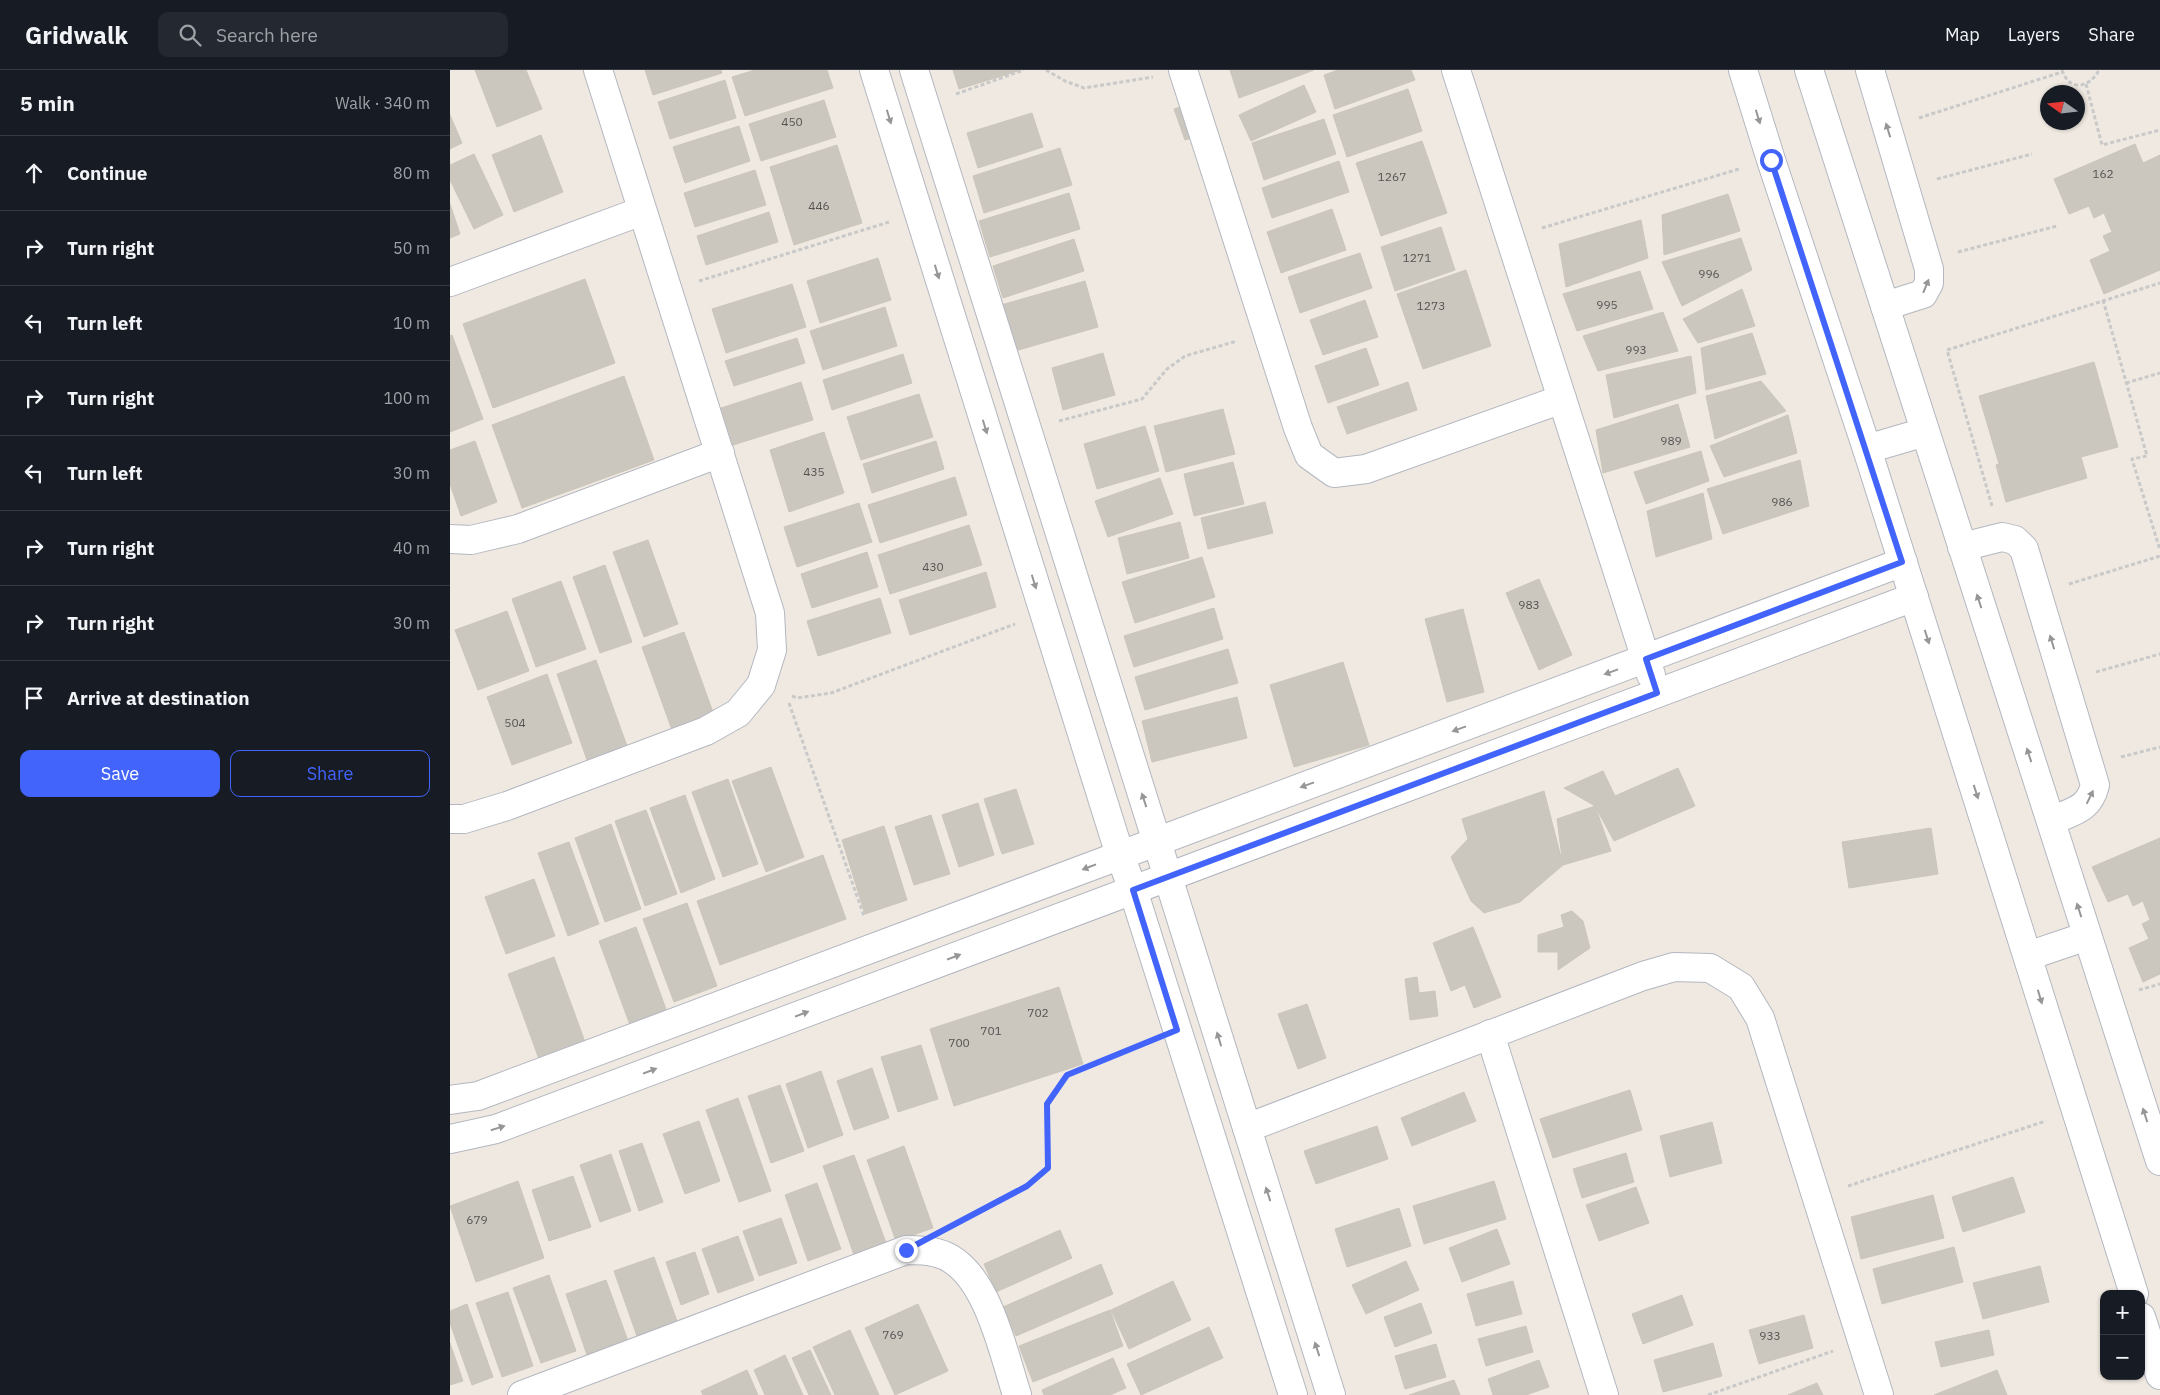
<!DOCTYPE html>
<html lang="en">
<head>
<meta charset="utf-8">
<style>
  :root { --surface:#171b24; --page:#242831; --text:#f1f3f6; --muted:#9ea1a6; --line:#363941; --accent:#4264fb }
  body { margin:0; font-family:"IBM Plex Sans",sans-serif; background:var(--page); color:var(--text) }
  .controls { position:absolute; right:15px; bottom:15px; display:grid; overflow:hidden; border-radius:10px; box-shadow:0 1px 4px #0004 }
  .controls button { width:45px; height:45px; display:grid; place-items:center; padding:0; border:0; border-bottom:1px solid var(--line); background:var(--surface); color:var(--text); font:25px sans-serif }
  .compass { position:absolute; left:1590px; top:15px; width:45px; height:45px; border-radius:50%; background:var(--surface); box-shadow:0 1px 4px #0004; rotate:284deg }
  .stop { position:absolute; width:15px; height:15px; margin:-11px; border:4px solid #4264fb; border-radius:50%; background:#fff }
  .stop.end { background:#4264fb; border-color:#fff; box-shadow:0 1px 5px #0008 }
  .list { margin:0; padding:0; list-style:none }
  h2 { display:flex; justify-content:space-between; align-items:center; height:65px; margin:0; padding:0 20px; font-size:21px }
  h2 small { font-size:16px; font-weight:400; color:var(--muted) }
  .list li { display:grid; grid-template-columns:32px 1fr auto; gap:15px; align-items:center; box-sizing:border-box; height:75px; padding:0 20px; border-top:1px solid var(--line) }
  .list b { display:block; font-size:19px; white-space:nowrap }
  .list em { font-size:16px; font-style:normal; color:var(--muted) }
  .actions { display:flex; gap:10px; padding:15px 20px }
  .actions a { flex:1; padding:11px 0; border:1px solid var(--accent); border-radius:10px; text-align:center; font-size:18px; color:var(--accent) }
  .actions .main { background:var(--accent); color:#fff }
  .icon { flex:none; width:28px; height:28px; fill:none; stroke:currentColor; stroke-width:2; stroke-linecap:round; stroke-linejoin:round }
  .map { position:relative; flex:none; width:1710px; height:1325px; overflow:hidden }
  header { display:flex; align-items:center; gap:30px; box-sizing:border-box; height:70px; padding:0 25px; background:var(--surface); border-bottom:1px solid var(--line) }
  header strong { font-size:24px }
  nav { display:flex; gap:28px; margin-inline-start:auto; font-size:18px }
  .search { width:350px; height:45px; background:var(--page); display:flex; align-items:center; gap:12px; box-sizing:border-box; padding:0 18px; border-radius:10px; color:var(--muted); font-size:19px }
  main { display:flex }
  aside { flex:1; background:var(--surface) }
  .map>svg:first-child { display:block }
  .building { fill:#cbc7bf; stroke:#cbc5ba }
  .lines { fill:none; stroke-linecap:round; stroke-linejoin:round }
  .minor-casing { stroke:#b4b7c1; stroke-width:30 }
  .path { stroke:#c9c9c9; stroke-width:3; stroke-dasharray:4 2.5; stroke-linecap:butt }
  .minor { stroke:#fff; stroke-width:28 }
  .oneway { fill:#969696 }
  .route { stroke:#4264fb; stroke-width:6 }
  .labels { text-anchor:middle; stroke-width:5; stroke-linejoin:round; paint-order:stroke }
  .number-label { font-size:12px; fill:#555452 }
</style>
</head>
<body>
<header>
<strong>Gridwalk</strong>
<div class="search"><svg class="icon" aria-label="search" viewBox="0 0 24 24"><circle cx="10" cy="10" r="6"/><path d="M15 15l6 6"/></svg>Search here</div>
<nav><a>Map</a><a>Layers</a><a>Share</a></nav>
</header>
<main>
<aside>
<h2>5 min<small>Walk · 340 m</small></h2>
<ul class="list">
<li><svg class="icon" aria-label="ahead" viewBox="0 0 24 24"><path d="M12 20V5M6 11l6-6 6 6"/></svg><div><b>Continue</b></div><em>80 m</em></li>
<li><svg class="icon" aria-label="right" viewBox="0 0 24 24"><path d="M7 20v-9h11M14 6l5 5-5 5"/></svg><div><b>Turn right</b></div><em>50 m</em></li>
<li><svg class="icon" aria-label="left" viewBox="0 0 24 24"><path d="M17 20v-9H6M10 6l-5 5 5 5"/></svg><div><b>Turn left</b></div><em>10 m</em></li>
<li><svg class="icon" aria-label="right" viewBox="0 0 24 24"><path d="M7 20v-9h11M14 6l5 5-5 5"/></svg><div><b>Turn right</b></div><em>100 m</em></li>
<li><svg class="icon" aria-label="left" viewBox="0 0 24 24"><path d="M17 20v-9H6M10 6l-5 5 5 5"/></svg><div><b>Turn left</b></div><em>30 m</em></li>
<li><svg class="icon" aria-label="right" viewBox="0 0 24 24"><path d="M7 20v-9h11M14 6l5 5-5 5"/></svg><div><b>Turn right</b></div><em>40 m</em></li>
<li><svg class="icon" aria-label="right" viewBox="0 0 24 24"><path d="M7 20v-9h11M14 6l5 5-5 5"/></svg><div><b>Turn right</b></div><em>30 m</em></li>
<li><svg class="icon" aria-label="arrive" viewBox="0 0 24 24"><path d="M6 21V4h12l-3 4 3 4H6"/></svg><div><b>Arrive at destination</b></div></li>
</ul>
<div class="actions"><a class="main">Save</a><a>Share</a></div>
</aside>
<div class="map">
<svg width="1710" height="1325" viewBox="0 0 1710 1325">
  <rect width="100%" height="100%" fill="#efe9e1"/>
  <g class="building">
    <polygon points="25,0 76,0 92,39 47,57"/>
    <polygon points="195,0 271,0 272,3 203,25"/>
    <polygon points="305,0 377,0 383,18 295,46 282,7"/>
    <polygon points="503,0 571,0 509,19"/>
    <polygon points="780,0 864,0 789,28"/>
    <polygon points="888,0 961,0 965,10 885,39 874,5"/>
    <polygon points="275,10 286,48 220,69 208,32"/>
    <polygon points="854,15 866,42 801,71 789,45"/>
    <polygon points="958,19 972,61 897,87 883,45"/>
    <polygon points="374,30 386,67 311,91 299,54"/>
    <polygon points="741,33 752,65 735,70 724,39"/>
    <polygon points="582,43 593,77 528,98 517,63"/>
    <polygon points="0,45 12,73 0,79"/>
    <polygon points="874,49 886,84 814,110 802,73"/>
    <polygon points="289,56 300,91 235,113 223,77"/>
    <polygon points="91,65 113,122 64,142 42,85"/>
    <polygon points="972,71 997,143 931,166 906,93"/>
    <polygon points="1685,74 1693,93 1710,85 1710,200 1654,224 1640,190 1660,181 1653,166 1662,162 1654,143 1644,148 1639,136 1619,144 1604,109"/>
    <polygon points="387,75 412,153 344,175 320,97"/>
    <polygon points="610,78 622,115 534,143 523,106"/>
    <polygon points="24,84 53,145 24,159 0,110 0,95"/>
    <polygon points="889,91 899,122 822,148 812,118"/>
    <polygon points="305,100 316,135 245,157 234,123"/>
    <polygon points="619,123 630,159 540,187 529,151"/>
    <polygon points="1278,124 1290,161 1214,185 1212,145"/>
    <polygon points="0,134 10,164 0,168"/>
    <polygon points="882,139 896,180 831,203 817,162"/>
    <polygon points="319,142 328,172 256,195 247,166"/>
    <polygon points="1191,150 1198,188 1116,217 1109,174"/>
    <polygon points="991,157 1005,200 945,221 931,177"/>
    <polygon points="1291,168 1302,200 1232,236 1212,192"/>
    <polygon points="624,169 634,201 553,228 543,196"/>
    <polygon points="910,183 922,218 850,243 838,207"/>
    <polygon points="428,188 441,230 370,253 357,211"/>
    <polygon points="1016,200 1041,276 973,299 947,224"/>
    <polygon points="1190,201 1203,239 1127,261 1113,224"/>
    <polygon points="135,209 165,293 43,338 13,254"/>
    <polygon points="635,211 648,257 565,281 551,235"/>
    <polygon points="342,214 356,257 276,283 262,239"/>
    <polygon points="1292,219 1305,256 1248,273 1233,249"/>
    <polygon points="915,230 928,267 873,285 860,250"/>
    <polygon points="435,237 447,276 373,300 360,261"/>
    <polygon points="1213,242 1228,281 1148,301 1133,266"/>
    <polygon points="1302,263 1316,304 1256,320 1251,278"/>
    <polygon points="2,265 33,349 0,362 0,266"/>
    <polygon points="347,268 355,293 284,316 275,291"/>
    <polygon points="916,278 929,315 878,333 865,296"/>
    <polygon points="653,283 665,325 613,340 602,298"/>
    <polygon points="453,284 462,313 382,340 373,310"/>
    <polygon points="1241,286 1246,323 1164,348 1156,305"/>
    <polygon points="1644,292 1668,377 1631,387 1637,408 1556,432 1546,395 1549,394 1529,326"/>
    <polygon points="174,306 204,390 72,438 42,355"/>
    <polygon points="1311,311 1336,341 1265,369 1256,326"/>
    <polygon points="351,312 363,350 283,375 271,338"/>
    <polygon points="958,312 967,340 897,364 887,337"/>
    <polygon points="469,324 483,367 411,390 397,347"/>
    <polygon points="1228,334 1240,377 1153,403 1146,360"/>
    <polygon points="773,339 785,384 716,402 704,356"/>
    <polygon points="1338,345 1347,383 1274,407 1260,376"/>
    <polygon points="695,356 709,401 647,419 634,374"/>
    <polygon points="374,362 394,423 339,442 320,380"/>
    <polygon points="25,371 47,432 11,446 0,414 0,380"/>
    <polygon points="486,371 494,399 422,423 413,394"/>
    <polygon points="1251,381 1259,411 1196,434 1184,402"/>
    <polygon points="1350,390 1359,436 1273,464 1257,419"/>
    <polygon points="783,392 794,434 744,446 734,404"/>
    <polygon points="505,407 517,445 430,473 418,435"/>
    <polygon points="710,408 723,444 658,467 645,431"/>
    <polygon points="1253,423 1262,469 1206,487 1197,441"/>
    <polygon points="815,432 823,463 758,479 751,448"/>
    <polygon points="409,433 422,472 347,497 334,457"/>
    <polygon points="730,452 739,488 677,504 668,468"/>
    <polygon points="519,455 532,495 440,524 428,485"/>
    <polygon points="198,470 228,554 194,567 163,482"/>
    <polygon points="417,482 428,517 362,538 351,504"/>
    <polygon points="752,487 765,527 685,553 672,512"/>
    <polygon points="155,495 182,572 150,583 123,507"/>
    <polygon points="536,502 546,537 460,565 449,530"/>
    <polygon points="1089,509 1122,585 1089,600 1056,523"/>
    <polygon points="111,511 136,579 86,597 62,529"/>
    <polygon points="430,528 441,563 368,586 357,551"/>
    <polygon points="764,538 773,569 684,597 674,566"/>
    <polygon points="1013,539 1034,622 997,632 975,549"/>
    <polygon points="57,541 79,601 28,620 5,560"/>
    <polygon points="234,562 264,645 222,660 192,577"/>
    <polygon points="778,579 788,613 695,640 685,607"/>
    <polygon points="146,590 177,676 137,690 107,604"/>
    <polygon points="893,592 919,675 844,697 820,615"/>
    <polygon points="97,604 122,673 62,695 37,627"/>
    <polygon points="787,627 797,668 702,692 692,651"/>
    <polygon points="321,697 354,787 316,802 282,711"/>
    <polygon points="1228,698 1245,736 1164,771 1145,736 1114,718 1153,701 1165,726"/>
    <polygon points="278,709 308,794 273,807 242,722"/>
    <polygon points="566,719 584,774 552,784 534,729"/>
    <polygon points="1094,721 1113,795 1070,832 1034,843 1021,831 1001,787 1018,769 1012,749"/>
    <polygon points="235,725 265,809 231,823 200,738"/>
    <polygon points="528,733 544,785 509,797 492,745"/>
    <polygon points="1145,736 1161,781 1113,795 1107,749"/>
    <polygon points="196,740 227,824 195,836 165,751"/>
    <polygon points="481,745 500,804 464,815 445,757"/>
    <polygon points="161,754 191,839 155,852 125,768"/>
    <polygon points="434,756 457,830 415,844 392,770"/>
    <polygon points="1481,758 1488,804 1399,818 1392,772"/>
    <polygon points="1710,768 1710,904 1693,912 1679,878 1699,869 1692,854 1700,850 1693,831 1683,836 1678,824 1658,832 1642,797"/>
    <polygon points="119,772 149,854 118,866 88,783"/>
    <polygon points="373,785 396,849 270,895 247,831"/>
    <polygon points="84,809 105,866 56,884 35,827"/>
    <polygon points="237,833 267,916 224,932 193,849"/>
    <polygon points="1122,841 1133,851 1140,878 1108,900 1108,882 1088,882 1088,865 1114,857 1111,845"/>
    <polygon points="186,857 217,942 180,955 149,871"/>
    <polygon points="1023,857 1051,927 1024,938 1015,915 1001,921 983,873"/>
    <polygon points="104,887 135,972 89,989 58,904"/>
    <polygon points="967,907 969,923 985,921 988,946 960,950 955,909"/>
    <polygon points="609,917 633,994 504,1036 480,959"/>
    <polygon points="857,934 876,988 848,999 828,944"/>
    <polygon points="471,975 488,1029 448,1042 431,987"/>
    <polygon points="422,998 439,1048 404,1060 387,1011"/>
    <polygon points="371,1001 393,1065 358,1078 336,1014"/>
    <polygon points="330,1015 354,1081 321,1093 298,1026"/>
    <polygon points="1180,1020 1192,1060 1103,1088 1090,1049"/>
    <polygon points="1014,1022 1026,1051 962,1076 951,1048"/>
    <polygon points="288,1028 321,1121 289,1132 256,1040"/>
    <polygon points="249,1051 270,1111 235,1124 213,1064"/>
    <polygon points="1262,1052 1272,1093 1220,1107 1210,1066"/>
    <polygon points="927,1056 938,1089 866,1114 854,1081"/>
    <polygon points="192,1073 213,1132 189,1141 169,1081"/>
    <polygon points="454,1076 483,1158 446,1171 417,1090"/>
    <polygon points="1176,1083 1184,1112 1132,1128 1123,1099"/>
    <polygon points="161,1084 181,1141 150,1152 130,1095"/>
    <polygon points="404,1085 436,1173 404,1185 373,1096"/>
    <polygon points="123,1106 141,1157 99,1171 82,1120"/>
    <polygon points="1563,1107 1575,1142 1513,1162 1502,1127"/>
    <polygon points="68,1111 94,1188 26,1212 0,1136"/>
    <polygon points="1044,1111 1056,1149 974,1174 963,1136"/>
    <polygon points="367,1113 391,1179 358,1191 335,1125"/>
    <polygon points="1186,1117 1199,1153 1149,1171 1136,1135"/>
    <polygon points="1483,1125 1494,1168 1411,1189 1401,1147"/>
    <polygon points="949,1138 961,1176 897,1197 885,1159"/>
    <polygon points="331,1148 347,1193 309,1206 293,1161"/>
    <polygon points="1047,1159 1060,1194 1012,1212 999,1178"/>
    <polygon points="610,1160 622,1188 546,1222 534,1194"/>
    <polygon points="288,1166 304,1210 268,1223 252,1179"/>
    <polygon points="1504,1177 1513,1212 1432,1234 1423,1199"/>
    <polygon points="245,1182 259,1224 231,1235 216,1192"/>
    <polygon points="204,1187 228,1254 188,1269 164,1201"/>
    <polygon points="956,1191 969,1220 916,1244 902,1215"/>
    <polygon points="651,1194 663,1224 566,1266 553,1237"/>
    <polygon points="1590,1196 1599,1232 1533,1249 1523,1213"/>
    <polygon points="99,1205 126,1281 91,1293 63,1218"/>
    <polygon points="156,1210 178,1271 137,1285 116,1224"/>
    <polygon points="723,1211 741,1250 679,1279 661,1240"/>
    <polygon points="1063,1211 1072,1244 1026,1256 1017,1224"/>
    <polygon points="58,1222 83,1296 52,1307 26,1233"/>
    <polygon points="1232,1225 1243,1255 1193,1274 1182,1244"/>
    <polygon points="971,1233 982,1263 945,1277 934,1247"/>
    <polygon points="17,1234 43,1307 22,1315 0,1253 0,1241"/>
    <polygon points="468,1234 498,1301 445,1325 415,1258"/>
    <polygon points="660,1240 673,1276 583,1312 569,1276"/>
    <polygon points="1354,1245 1363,1278 1309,1294 1299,1260"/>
    <polygon points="1076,1256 1083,1282 1036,1296 1028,1269"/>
    <polygon points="759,1257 773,1288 691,1325 677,1294"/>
    <polygon points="400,1260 429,1325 385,1325 363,1277"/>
    <polygon points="1539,1260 1544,1285 1491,1297 1485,1272"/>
    <polygon points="0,1273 13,1311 0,1315"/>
    <polygon points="1263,1273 1272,1306 1213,1322 1204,1290"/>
    <polygon points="986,1274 996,1307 955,1319 945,1286"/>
    <polygon points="360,1280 381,1325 359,1325 342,1288"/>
    <polygon points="335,1285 353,1325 315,1325 304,1300"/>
    <polygon points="663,1288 676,1318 660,1325 594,1325 592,1320"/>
    <polygon points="1089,1290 1099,1317 1076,1325 1043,1325 1038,1309"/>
    <polygon points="297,1300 308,1325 253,1325 251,1321"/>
    <polygon points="1547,1300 1557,1325 1484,1325"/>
    <polygon points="1004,1310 1010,1325 959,1325"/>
    <polygon points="1367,1313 1373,1325 1338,1325"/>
  </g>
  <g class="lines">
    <g class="minor-casing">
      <g id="minor">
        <polyline points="424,0 670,785 683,820 843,1325"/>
        <polyline points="464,0 881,1325"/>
        <polyline points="733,0 848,358 859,385 884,403 916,399 1112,329"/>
        <polyline points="1006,0 1201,605"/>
        <polyline points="1293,0 1321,90 1417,379 1684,1224"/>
        <polyline points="1359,0 1710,1091"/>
        <polyline points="1420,0 1479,199 1479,213 1473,224 1435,236"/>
        <polyline points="0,212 192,141"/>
        <polyline points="1417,379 1475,362"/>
        <polyline points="0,469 21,470 68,459 270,383"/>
        <path d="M1512,477L1552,467L1565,470L1574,479L1645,715C1639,740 1623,741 1601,751"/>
        <polyline points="0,749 14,749 57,736 256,661 288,643 311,615 322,580 320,543 148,0"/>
        <polyline points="1578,886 1637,866"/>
        <polyline points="1040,964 1154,1325"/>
        <polyline points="0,1030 28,1026 1453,492"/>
        <polyline points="797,1058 1193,906 1224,897 1260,898 1291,917 1310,948 1429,1325"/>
        <polyline points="0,1069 46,1059 1464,527"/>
        <polyline points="1691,1247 1710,1305"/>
        <path d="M72,1325L456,1180C466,1180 477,1180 487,1183C536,1195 553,1282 567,1325"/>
      </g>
    </g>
    <g class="path">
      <polyline points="596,0 615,11 634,18 703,7"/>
      <path d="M1612,0C1619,22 1640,18 1649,0"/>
      <polyline points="1636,14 1652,75 1710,60"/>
      <polyline points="506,24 574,0"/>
      <polyline points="1469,48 1612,2"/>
      <polyline points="1487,109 1582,84"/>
      <polyline points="1092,158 1289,99"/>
      <polyline points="1508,182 1607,156"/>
      <polyline points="249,211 439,152"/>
      <polyline points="1653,230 1697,386 1682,389 1710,480"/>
      <polyline points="1676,313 1710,303"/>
      <polyline points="609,351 692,329 717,299 735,286 787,271"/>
      <polyline points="1542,436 1497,280 1710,213"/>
      <polyline points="1619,514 1710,486"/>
      <polyline points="1646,602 1710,584"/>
      <polyline points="342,626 347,628 381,623 565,554"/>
      <polyline points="339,633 414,846"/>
      <polyline points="1671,687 1710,677"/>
      <polyline points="1689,920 1710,914"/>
      <polyline points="1398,1116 1596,1051"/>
      <polyline points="504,1155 577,1116 598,1098 597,1034 617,1005 697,973"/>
      <polyline points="1258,1325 1383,1281"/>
    </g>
    <use href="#minor" class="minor"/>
  </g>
  <defs><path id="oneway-solid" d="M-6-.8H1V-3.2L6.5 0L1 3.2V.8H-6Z" transform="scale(1.25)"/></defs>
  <g class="oneway">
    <use href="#oneway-solid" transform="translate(439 47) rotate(73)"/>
    <use href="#oneway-solid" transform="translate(1308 47) rotate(73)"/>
    <use href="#oneway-solid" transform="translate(1438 60) rotate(-107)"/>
    <use href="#oneway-solid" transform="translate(487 202) rotate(73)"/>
    <use href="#oneway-solid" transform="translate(1476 216) rotate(-68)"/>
    <use href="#oneway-solid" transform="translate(535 357) rotate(73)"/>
    <use href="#oneway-solid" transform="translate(584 512) rotate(73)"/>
    <use href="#oneway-solid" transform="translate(1529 531) rotate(-108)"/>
    <use href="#oneway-solid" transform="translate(1477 567) rotate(72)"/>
    <use href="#oneway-solid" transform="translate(1602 572) rotate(-107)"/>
    <use href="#oneway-solid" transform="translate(1161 602) rotate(160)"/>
    <use href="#oneway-solid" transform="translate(1009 659) rotate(160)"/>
    <use href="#oneway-solid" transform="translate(1579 685) rotate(-108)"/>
    <use href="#oneway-solid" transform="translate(857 715) rotate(160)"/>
    <use href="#oneway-solid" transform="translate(1526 722) rotate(72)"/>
    <use href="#oneway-solid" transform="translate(1640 727) rotate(-64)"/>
    <use href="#oneway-solid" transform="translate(694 730) rotate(-108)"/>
    <use href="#oneway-solid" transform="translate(639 797) rotate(159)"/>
    <use href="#oneway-solid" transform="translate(1629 840) rotate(-108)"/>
    <use href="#oneway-solid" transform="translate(504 887) rotate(-21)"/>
    <use href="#oneway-solid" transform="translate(1590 927) rotate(73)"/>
    <use href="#oneway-solid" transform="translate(352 944) rotate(-21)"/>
    <use href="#oneway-solid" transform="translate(769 969) rotate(-107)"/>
    <use href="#oneway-solid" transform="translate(200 1001) rotate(-21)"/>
    <use href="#oneway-solid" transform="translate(1695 1045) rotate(-108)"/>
    <use href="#oneway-solid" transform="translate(48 1058) rotate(-17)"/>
    <use href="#oneway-solid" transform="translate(818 1124) rotate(-108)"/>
    <use href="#oneway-solid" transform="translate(867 1279) rotate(-108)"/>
  </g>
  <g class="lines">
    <polyline class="route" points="456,1180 577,1116 598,1098 597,1034 617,1005 727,960 683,820 1207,623 1196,589 1452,492 1321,90"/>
  </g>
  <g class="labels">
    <g class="number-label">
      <text x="342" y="56">450</text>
      <text x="1653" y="108">162</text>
      <text x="942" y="111">1267</text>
      <text x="369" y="140">446</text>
      <text x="967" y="192">1271</text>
      <text x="1259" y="208">996</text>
      <text x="1157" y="239">995</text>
      <text x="981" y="240">1273</text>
      <text x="1186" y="284">993</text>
      <text x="1221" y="375">989</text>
      <text x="364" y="406">435</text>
      <text x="1332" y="436">986</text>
      <text x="483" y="501">430</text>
      <text x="1079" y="539">983</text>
      <text x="65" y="657">504</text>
      <text x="588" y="947">702</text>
      <text x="541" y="965">701</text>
      <text x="509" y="977">700</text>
      <text x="27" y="1154">679</text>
      <text x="443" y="1269">769</text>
      <text x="1320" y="1270">933</text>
    </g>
  </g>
</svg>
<div class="controls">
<button>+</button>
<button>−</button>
</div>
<svg class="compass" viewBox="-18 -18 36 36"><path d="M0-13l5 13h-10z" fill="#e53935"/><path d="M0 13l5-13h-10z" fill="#9ea1a6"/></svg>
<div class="stop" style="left:1321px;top:90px"></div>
<div class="stop end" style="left:456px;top:1180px"></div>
</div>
</main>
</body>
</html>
